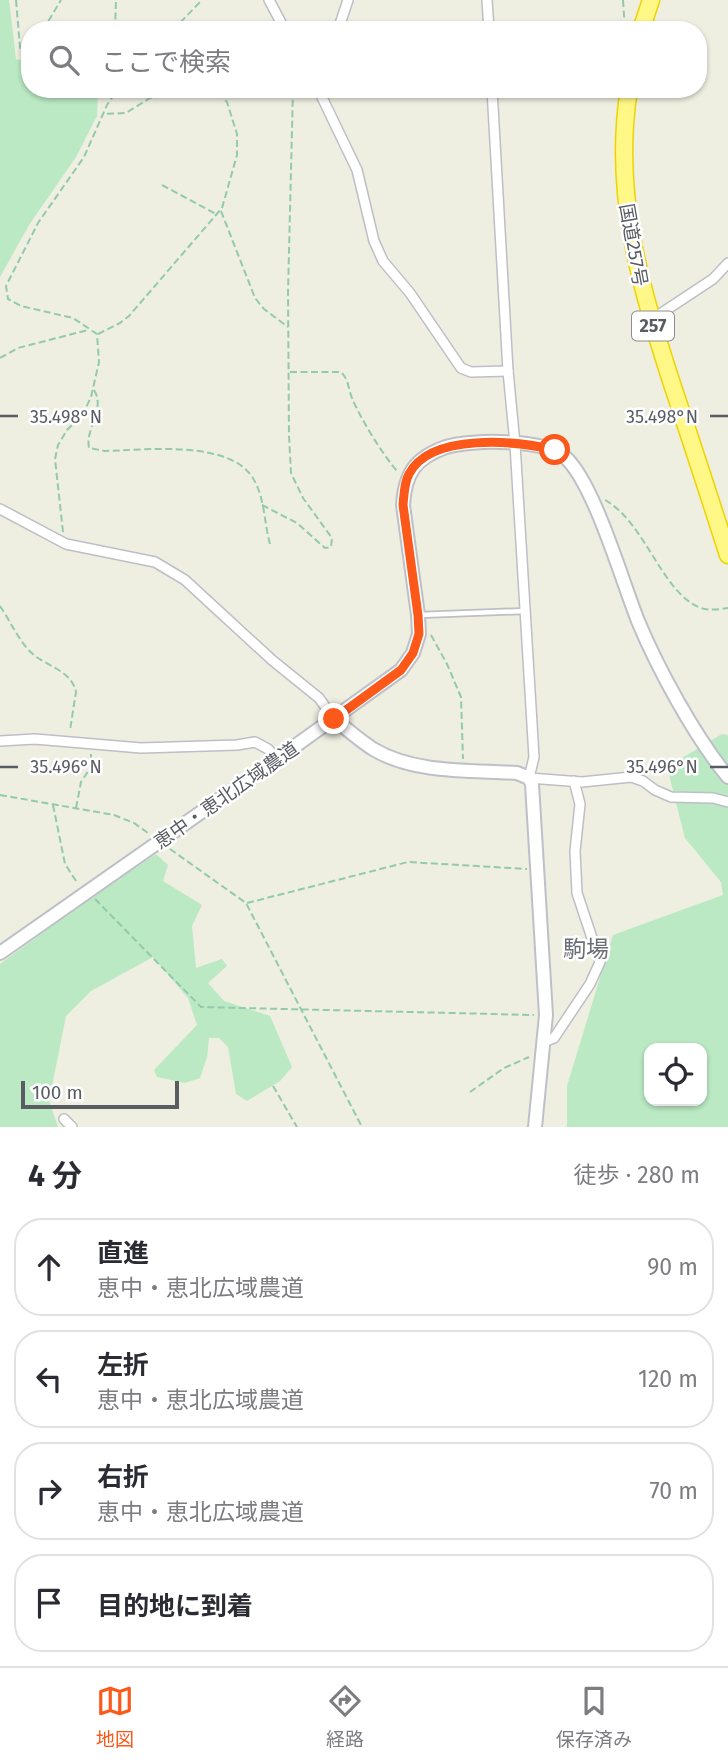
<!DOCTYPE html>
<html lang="ja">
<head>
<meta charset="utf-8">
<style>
  :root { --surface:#fff; --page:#f7f7f7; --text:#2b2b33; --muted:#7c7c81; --line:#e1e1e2; --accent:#fb581a }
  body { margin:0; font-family:"Fira Sans","Noto Sans JP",sans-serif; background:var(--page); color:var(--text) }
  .controls { position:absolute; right:21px; bottom:21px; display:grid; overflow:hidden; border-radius:14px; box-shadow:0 2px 5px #0004 }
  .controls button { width:63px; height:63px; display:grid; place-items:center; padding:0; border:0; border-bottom:2px solid var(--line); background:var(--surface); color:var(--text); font:35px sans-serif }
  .scale { position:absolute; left:21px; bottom:18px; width:158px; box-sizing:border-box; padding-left:7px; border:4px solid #5a5c64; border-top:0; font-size:19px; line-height:24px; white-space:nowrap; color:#5a5c64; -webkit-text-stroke:5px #fff; paint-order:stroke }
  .stop { position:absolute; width:21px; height:21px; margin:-16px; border:5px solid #fb581a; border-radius:50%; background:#fff }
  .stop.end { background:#fb581a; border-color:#fff; box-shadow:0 2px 7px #0008 }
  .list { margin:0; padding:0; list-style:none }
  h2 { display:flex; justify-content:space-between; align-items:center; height:91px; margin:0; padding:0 28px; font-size:30px }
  h2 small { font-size:23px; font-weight:400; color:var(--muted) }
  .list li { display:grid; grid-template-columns:46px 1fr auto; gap:21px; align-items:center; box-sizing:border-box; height:98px; margin:0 14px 14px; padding:0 14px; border:2px solid var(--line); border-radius:28px }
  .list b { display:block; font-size:26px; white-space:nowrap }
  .list p { margin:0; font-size:23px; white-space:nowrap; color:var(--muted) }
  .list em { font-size:23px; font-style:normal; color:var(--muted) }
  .icon { flex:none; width:38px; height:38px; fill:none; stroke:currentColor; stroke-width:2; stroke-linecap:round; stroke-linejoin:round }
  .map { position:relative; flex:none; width:728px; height:1127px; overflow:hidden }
  .search { position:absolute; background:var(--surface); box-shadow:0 2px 5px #0004; left:21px; right:21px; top:21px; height:77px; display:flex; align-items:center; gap:18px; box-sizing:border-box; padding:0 24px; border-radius:28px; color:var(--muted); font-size:26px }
  .sheet { height:539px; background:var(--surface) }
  nav { display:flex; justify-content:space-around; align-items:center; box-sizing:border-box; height:98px; border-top:2px solid var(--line); background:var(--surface); font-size:19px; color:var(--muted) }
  nav a { display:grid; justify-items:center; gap:4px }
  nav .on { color:var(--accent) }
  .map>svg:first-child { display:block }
  .green { fill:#bae9c3; fill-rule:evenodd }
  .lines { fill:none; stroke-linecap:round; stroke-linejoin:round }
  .lane-casing { stroke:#bebfc6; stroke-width:8 }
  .street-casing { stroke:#bebfc6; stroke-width:12 }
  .secondary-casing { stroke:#bec0c8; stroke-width:16 }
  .highway-casing { stroke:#efd300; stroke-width:19 }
  .path { stroke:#93caad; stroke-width:2; stroke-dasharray:7 3.5; stroke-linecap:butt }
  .lane { stroke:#fff; stroke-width:4.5 }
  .street { stroke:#fff; stroke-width:9 }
  .secondary { stroke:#fff; stroke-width:12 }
  .highway { stroke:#fff887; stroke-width:16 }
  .route { stroke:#fb581a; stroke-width:9 }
  .ticks { fill:none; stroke:#5a5c64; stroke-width:2.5 }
  .labels { text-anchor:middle; stroke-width:5; stroke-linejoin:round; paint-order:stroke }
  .shield { fill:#fff; stroke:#8c8d92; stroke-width:2 }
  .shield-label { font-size:18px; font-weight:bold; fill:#5a5c64 }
  .street-label { font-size:19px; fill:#5a5c64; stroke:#fff }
  .quarter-label { font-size:23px; fill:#6a6e76; stroke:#fff }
  .ticks-label { font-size:18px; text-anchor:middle; fill:#5a5c64; stroke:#fff; stroke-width:5; stroke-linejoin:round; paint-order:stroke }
</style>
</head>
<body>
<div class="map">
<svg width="728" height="1127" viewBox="0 0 728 1127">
  <rect width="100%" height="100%" fill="#eeeee1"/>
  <g class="green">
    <polygon points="0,0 9,0 16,59 30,63 30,89 98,89 97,116 76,157 29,225 0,277"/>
    <path d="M722,734L728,735V1127H567V1086L613,935L723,895L721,882L685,838L667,767ZM649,1048H702V1101H649Z"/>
    <polygon points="156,854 168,865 163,881 202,905 192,926 196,968 222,959 227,966 208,983 224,1001 270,1016 292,1067 280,1081 247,1101 236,1094 228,1047 219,1038 209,1038 207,1057 200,1078 185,1083 157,1077 154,1070 197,1025 188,998 153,957 91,991 66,1016 49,1101 58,1127 0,1127 0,964 82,904"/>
  </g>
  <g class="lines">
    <g class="lane-casing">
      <polyline id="lane" points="419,615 526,611"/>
    </g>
    <g class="street-casing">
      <g id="street">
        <polyline points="269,0 285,30"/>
        <polyline points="487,0 489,30"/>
        <polyline points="338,30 348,0"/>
        <polyline points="318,89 357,170 374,241 383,261 410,293 461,368 471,372 508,371"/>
        <polyline points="492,89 508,371 515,444 534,757 529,778 582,782 631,777 643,781 655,790 671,797 713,798 728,802"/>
        <polyline points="651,320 713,279 728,263"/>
        <polyline points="0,509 66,544 155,562 185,580 272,660 319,698 334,719"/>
        <polyline points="0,741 35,739 141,748 237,745 255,742 268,749 277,759"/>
        <polyline points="543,1042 554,1038 590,984 600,962 577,893 575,851 580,804 574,781"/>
        <polyline points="64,1119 72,1127"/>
      </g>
    </g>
    <g class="secondary-casing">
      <g id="secondary">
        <path d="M334,719C347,729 359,740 373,749C415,774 470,770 517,773L529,778L532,784L546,1015L535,1127"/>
        <path d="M0,953L277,759L401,670L413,653L419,634L418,615L403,505C405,473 415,458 446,447C472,439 545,439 565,457C594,483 622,581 638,621C658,669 695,737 728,777"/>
      </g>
    </g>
    <g class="highway-casing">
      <g id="highway">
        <polyline points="641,30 651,0"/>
        <path d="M629,89C612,195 641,288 673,387C692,443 710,499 728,555"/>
      </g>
    </g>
    <g class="path">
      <polyline points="16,0 20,47 23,56 30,57"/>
      <polyline points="623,0 625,30"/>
      <polyline points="43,30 61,0"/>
      <polyline points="115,30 116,0"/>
      <polyline points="173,30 202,0"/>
      <polyline points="108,89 110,99"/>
      <polyline points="162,185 216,214"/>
      <polyline points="221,211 255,298 264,309 288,327"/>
      <polyline points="98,334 120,323 129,316 222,208 237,155 237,134 227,102 219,94 207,91 150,98 126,113 104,114"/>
      <polyline points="0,358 18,348 88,330"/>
      <path d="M290,372H341C349,380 348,388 352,398C360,418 383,455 397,471"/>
      <path d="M94,390C106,410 85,428 89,448L105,451C145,450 232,439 254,480C265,499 264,523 270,544"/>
      <path d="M605,500C646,523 662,594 701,608C709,611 720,609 728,608"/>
      <polyline points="262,505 297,523 325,548 331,547 332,538 303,498 291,473 289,436 288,292 293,89"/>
      <polyline points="63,532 55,459 58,445 67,430 83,414 91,397 99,362 97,334 73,318 21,306 8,299 6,286 38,223 84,157 107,105 118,89"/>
      <path d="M0,606C11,622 20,644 35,656C50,667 72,672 76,692L70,730"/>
      <polyline points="431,635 447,664 461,697 463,759"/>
      <polyline points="0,795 114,815 134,823 148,833"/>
      <polyline points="53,805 65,864 78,884"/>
      <polyline points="76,808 81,782 91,767 91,754"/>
      <polyline points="170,849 246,903 362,1127"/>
      <polyline points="95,899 201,1007 534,1015"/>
      <polyline points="247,903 408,862 527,869"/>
      <polyline points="273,1086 297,1127"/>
      <polyline points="470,1092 504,1068 529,1057"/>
    </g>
    <use href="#lane" class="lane"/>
    <use href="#street" class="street"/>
    <use href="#secondary" class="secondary"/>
    <use href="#highway" class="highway"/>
  </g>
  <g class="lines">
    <path class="route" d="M334,719L401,670L413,653L419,634L418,615L403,505C404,495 404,483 409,474C431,432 517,441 555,450"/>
  </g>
  <path class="ticks" d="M0,416H18M710,416H728M0,767H18M710,767H728"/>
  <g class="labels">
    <rect class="shield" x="632" y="311.5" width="42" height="29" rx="5"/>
    <g class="shield-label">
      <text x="653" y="332">257</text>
    </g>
    <g class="street-label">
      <text transform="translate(634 245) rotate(80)" y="7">国道257号</text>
      <text transform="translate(226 795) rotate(-35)" y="7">恵中・恵北広域農道</text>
    </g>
    <g class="quarter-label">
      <text x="586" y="957">駒場</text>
    </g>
  </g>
  <g class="ticks-label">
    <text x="66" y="423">35.498°N</text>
    <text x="662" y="423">35.498°N</text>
    <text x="66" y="773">35.496°N</text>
    <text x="662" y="773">35.496°N</text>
  </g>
</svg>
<div class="controls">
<button><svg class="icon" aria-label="locate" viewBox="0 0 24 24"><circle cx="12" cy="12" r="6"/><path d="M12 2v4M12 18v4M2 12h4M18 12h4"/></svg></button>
</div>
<div class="scale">100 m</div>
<div class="stop" style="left:555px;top:450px"></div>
<div class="stop end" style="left:334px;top:719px"></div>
<div class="search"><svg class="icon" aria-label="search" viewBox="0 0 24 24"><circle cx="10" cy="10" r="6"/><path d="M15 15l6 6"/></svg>ここで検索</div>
</div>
<section class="sheet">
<h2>4 分<small>徒歩 · 280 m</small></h2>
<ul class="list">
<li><svg class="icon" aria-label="ahead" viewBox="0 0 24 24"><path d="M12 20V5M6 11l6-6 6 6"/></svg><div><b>直進</b><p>恵中・恵北広域農道</p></div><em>90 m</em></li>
<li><svg class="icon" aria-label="left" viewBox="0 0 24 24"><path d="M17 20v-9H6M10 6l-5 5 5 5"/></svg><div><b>左折</b><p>恵中・恵北広域農道</p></div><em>120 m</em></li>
<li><svg class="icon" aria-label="right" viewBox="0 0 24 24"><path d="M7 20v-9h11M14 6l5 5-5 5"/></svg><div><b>右折</b><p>恵中・恵北広域農道</p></div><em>70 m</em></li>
<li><svg class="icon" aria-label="arrive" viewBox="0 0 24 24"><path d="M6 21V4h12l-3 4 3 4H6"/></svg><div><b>目的地に到着</b></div></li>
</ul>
</section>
<nav>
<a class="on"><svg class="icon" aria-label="map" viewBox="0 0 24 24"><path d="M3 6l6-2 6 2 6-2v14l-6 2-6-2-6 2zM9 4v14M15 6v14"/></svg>地図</a>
<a><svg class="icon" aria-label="directions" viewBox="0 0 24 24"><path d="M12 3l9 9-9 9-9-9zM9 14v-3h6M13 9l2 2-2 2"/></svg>経路</a>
<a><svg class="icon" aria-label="saved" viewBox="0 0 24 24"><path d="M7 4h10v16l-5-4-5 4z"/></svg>保存済み</a>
</nav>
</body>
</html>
